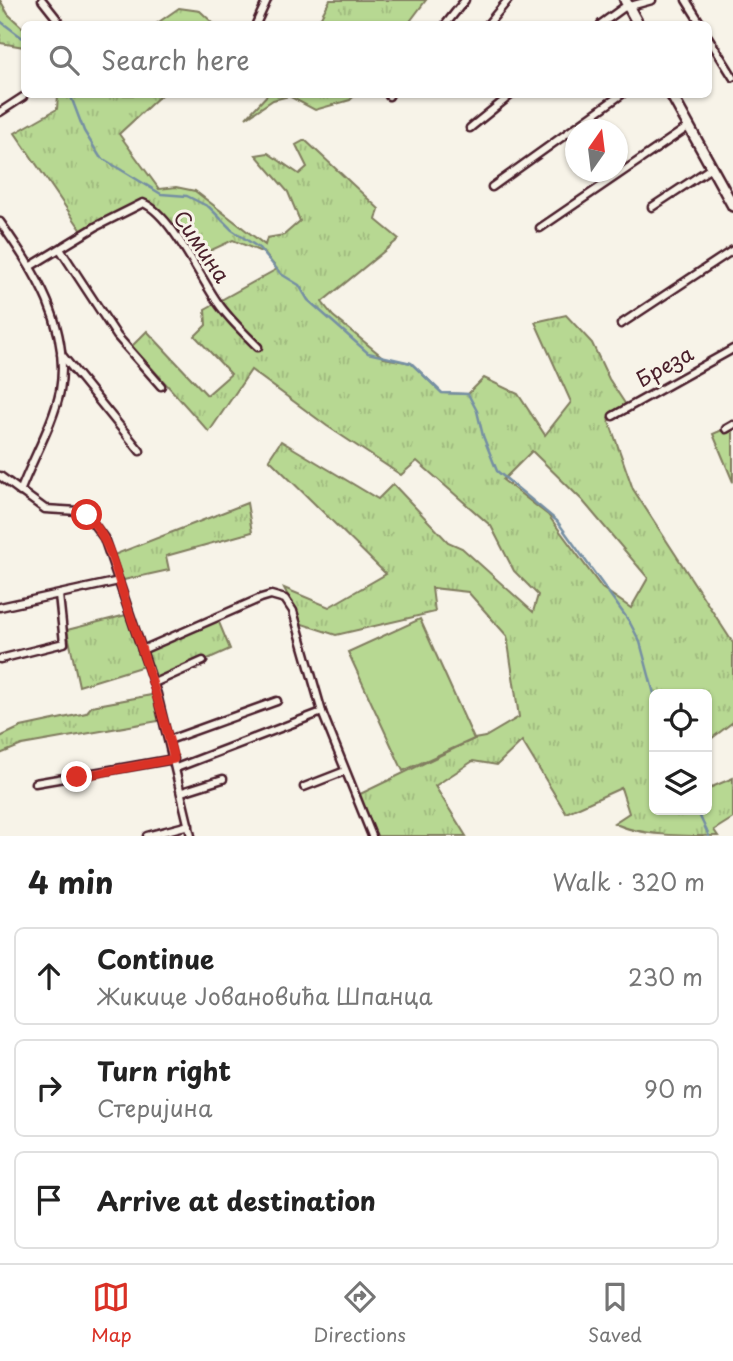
<!DOCTYPE html>
<html lang="en">
<head>
<meta charset="utf-8">
<style>
  :root { --surface:#fff; --page:#f2f2f2; --text:#222; --muted:#767676; --line:#e0e0e0; --accent:#d93025 }
  body { margin:0; font-family:"Playpen Sans",sans-serif; background:var(--page); color:var(--text) }
  .controls { position:absolute; right:21px; bottom:21px; display:grid; overflow:hidden; border-radius:10px; box-shadow:0 2px 5px #0004 }
  .controls button { width:63px; height:63px; display:grid; place-items:center; padding:0; border:0; border-bottom:2px solid var(--line); background:var(--surface); color:var(--text); font:35px sans-serif }
  .compass { position:absolute; left:565px; top:119px; width:63px; height:63px; border-radius:50%; background:var(--surface); box-shadow:0 2px 5px #0004; rotate:14deg }
  .stop { position:absolute; width:21px; height:21px; margin:-16px; border:5px solid #d93025; border-radius:50%; background:#fff }
  .stop.end { background:#d93025; border-color:#fff; box-shadow:0 2px 7px #0008 }
  .list { margin:0; padding:0; list-style:none }
  h2 { display:flex; justify-content:space-between; align-items:center; height:91px; margin:0; padding:0 28px; font-size:30px }
  h2 small { font-size:23px; font-weight:400; color:var(--muted) }
  .list li { display:grid; grid-template-columns:46px 1fr auto; gap:21px; align-items:center; box-sizing:border-box; height:98px; margin:0 14px 14px; padding:0 14px; border:2px solid var(--line); border-radius:10px }
  .list b { display:block; font-size:26px; white-space:nowrap }
  .list p { margin:0; font-size:23px; white-space:nowrap; color:var(--muted) }
  .list em { font-size:23px; font-style:normal; color:var(--muted) }
  .icon { flex:none; width:38px; height:38px; fill:none; stroke:currentColor; stroke-width:2; stroke-linecap:round; stroke-linejoin:round }
  .map { position:relative; flex:none; width:733px; height:836px; overflow:hidden }
  .search { position:absolute; background:var(--surface); box-shadow:0 2px 5px #0004; left:21px; right:21px; top:21px; height:77px; display:flex; align-items:center; gap:18px; box-sizing:border-box; padding:0 24px; border-radius:10px; color:var(--muted); font-size:26px }
  .sheet { height:427px; background:var(--surface) }
  nav { display:flex; justify-content:space-around; align-items:center; box-sizing:border-box; height:98px; border-top:2px solid var(--line); background:var(--surface); font-size:19px; color:var(--muted) }
  nav a { display:grid; justify-items:center; gap:4px }
  nav .on { color:var(--accent) }
  .map>svg:first-child { display:block }
  .grass { fill:url(#grass-tufts); stroke:#807c5e; stroke-width:2; fill-rule:evenodd }
  .pitch { fill:#b7d892; stroke:#807c5e; stroke-width:2 }
  .lines { fill:none; stroke-linecap:round; stroke-linejoin:round }
  .stream { stroke:#758fa3; stroke-width:2.5 }
  .street-casing { stroke:#4a1f2b; stroke-width:11 }
  .secondary-casing { stroke:#4a1f2b; stroke-width:14 }
  .street { stroke:#f7f3e8; stroke-width:6 }
  .secondary { stroke:#f7f3e8; stroke-width:9 }
  .route { stroke:#d93025; stroke-width:9 }
  .labels { text-anchor:middle; stroke-width:6; stroke-linejoin:round; paint-order:stroke }
  .street-label { font-size:21px; fill:#4a1f2b; stroke:#f7f3e8 }
</style>
</head>
<body>
<div class="map">
<svg width="733" height="836" viewBox="0 0 733 836">
  <defs>
    <pattern id="grass-tufts" width="24" height="20" patternUnits="userSpaceOnUse" patternTransform="scale(1.75)"><rect width="24" height="20" fill="#b7d892"/><path d="M3 7l-1-3M5 7V3M7 7l1-3M15 17l-1-3M17 17v-4M19 17l1-3" fill="none" stroke="#9fb97e"/></pattern>
  </defs>
  <rect width="100%" height="100%" fill="#f7f3e8"/>
  <filter id="ink" filterUnits="userSpaceOnUse"><feTurbulence type="fractalNoise" baseFrequency=".0143" numOctaves="2"/><feDisplacementMap in="SourceGraphic" scale="14" xChannelSelector="R" yChannelSelector="G"/><feConvolveMatrix kernelMatrix="1 2 1 2 8 2 1 2 1" color-interpolation-filters="sRGB"/></filter>
  <g filter="url(#ink)">
    <g class="grass">
      <polygon points="0,0 8,14 24,29 24,47 0,43"/>
      <polygon points="330,0 426,0 408,24 317,24"/>
      <polygon points="179,8 200,11 214,24 156,24"/>
      <polygon points="268,94 355,94 355,95 350,100 315,110 289,96 273,100 246,118"/>
      <path d="M58,95H161L119,134L159,189L176,187L195,191L265,245L267,238L284,235L300,221L288,192L256,155L268,153L299,174L307,167L296,145L305,140L379,209L376,220L399,239L322,302L333,316L384,358L411,363L442,393L468,394L484,378L518,394L545,435L571,402L535,322L566,315L592,343L609,379L628,408L608,418L633,489L733,643V722L707,742V694H654V810H707V789L733,778V818L714,830L718,836C686,836 638,836 614,823L629,813L621,788L566,813L522,741L497,765L473,761L435,786L466,836H377L356,796L474,739L485,737L519,717L507,636L468,592L432,588L435,612L336,635L302,624L284,588L329,607L386,574L269,459L281,441L378,499L393,484L448,542L462,548L533,612L538,595L514,571L491,526L417,461L401,475L327,426L251,370L209,432L132,346L147,331L207,395L231,374L195,336L206,325L205,309L277,269L264,253L233,240L192,259L148,205L132,206L84,234L15,133L57,109ZM532,451L582,500L648,578L631,608L602,588L548,515L503,480Z"/>
      <polygon points="733,425 733,482 713,434"/>
      <polygon points="247,503 252,532 166,556 169,570 119,581 111,556"/>
      <polygon points="130,614 142,649 216,615 230,649 154,683 147,665 79,686 67,630"/>
      <polygon points="157,694 164,720 22,745 0,754 0,737 21,727 86,713 92,706"/>
    </g>
    <polygon class="pitch" points="420,619 474,739 403,771 348,652"/>
    <g class="lines">
      <g class="stream">
        <polyline points="0,21 24,39"/>
        <polyline points="70,94 84,131 100,157 161,194 187,196 209,207 232,230 259,248 281,274 299,285 308,300 368,353 411,363 442,393 468,394 477,411 483,436 497,471 557,521 629,621 640,642 654,694"/>
        <polyline points="697,810 709,836"/>
      </g>
      <g class="street-casing">
        <g id="street">
          <polyline points="42,0 61,24"/>
          <polyline points="686,0 701,24"/>
          <polyline points="256,24 267,0"/>
          <polyline points="446,24 465,0"/>
          <polyline points="488,24 508,0"/>
          <polyline points="601,24 623,8 652,0"/>
          <polyline points="708,37 733,77"/>
          <polyline points="389,96 390,94"/>
          <polyline points="0,112 23,97"/>
          <polyline points="470,128 512,94"/>
          <polyline points="492,187 622,94"/>
          <polyline points="652,207 711,168"/>
          <path d="M0,222C35,272 71,326 60,391C54,422 32,460 20,492"/>
          <polyline points="540,228 688,127"/>
          <polyline points="60,249 117,336 161,386"/>
          <path d="M31,266L97,226L143,203C171,214 200,278 218,303C229,319 244,333 258,347"/>
          <polyline points="621,324 733,250"/>
          <polyline points="61,354 140,451"/>
          <polyline points="613,416 733,349"/>
          <polyline points="726,429 733,425"/>
          <polyline points="0,476 45,509 78,511 87,515 104,538 157,694 191,836"/>
          <polyline points="0,607 119,581"/>
          <polyline points="142,650 261,598 271,595 285,599 293,611 322,712 372,836"/>
          <polyline points="0,659 64,643 59,595"/>
          <polyline points="154,683 203,661"/>
          <polyline points="169,740 277,701"/>
          <polyline points="176,768 322,712"/>
          <polyline points="35,783 174,759"/>
          <polyline points="304,787 345,771"/>
          <polyline points="182,792 223,779"/>
          <polyline points="147,836 189,825"/>
        </g>
      </g>
      <g class="secondary-casing">
        <g id="secondary">
          <polyline points="625,0 638,24"/>
          <polyline points="671,94 733,206"/>
        </g>
      </g>
      <use href="#street" class="street"/>
      <use href="#secondary" class="secondary"/>
    </g>
  </g>
  <g class="lines" filter="url(#ink)">
    <path class="route" d="M77,777L174,759C161,706 144,655 126,603C116,573 110,538 87,515"/>
  </g>
  <g class="labels">
    <g class="street-label">
      <text transform="translate(201 247) rotate(56)" y="7">Симина</text>
      <text transform="translate(665 367) rotate(-29)" y="7">Бреза</text>
    </g>
  </g>
</svg>
<div class="controls">
<button><svg class="icon" aria-label="locate" viewBox="0 0 24 24"><circle cx="12" cy="12" r="6"/><path d="M12 2v4M12 18v4M2 12h4M18 12h4"/></svg></button>
<button><svg class="icon" aria-label="layers" viewBox="0 0 24 24"><path d="M12 4l9 5-9 5-9-5zM3 14l9 5 9-5"/></svg></button>
</div>
<svg class="compass" viewBox="-18 -18 36 36"><path d="M0-13l5 13h-10z" fill="#e53935"/><path d="M0 13l5-13h-10z" fill="#767676"/></svg>
<div class="stop" style="left:87px;top:515px"></div>
<div class="stop end" style="left:77px;top:777px"></div>
<div class="search"><svg class="icon" aria-label="search" viewBox="0 0 24 24"><circle cx="10" cy="10" r="6"/><path d="M15 15l6 6"/></svg>Search here</div>
</div>
<section class="sheet">
<h2>4 min<small>Walk · 320 m</small></h2>
<ul class="list">
<li><svg class="icon" aria-label="ahead" viewBox="0 0 24 24"><path d="M12 20V5M6 11l6-6 6 6"/></svg><div><b>Continue</b><p>Жикице Јовановића Шпанца</p></div><em>230 m</em></li>
<li><svg class="icon" aria-label="right" viewBox="0 0 24 24"><path d="M7 20v-9h11M14 6l5 5-5 5"/></svg><div><b>Turn right</b><p>Стеријина</p></div><em>90 m</em></li>
<li><svg class="icon" aria-label="arrive" viewBox="0 0 24 24"><path d="M6 21V4h12l-3 4 3 4H6"/></svg><div><b>Arrive at destination</b></div></li>
</ul>
</section>
<nav>
<a class="on"><svg class="icon" aria-label="map" viewBox="0 0 24 24"><path d="M3 6l6-2 6 2 6-2v14l-6 2-6-2-6 2zM9 4v14M15 6v14"/></svg>Map</a>
<a><svg class="icon" aria-label="directions" viewBox="0 0 24 24"><path d="M12 3l9 9-9 9-9-9zM9 14v-3h6M13 9l2 2-2 2"/></svg>Directions</a>
<a><svg class="icon" aria-label="saved" viewBox="0 0 24 24"><path d="M7 4h10v16l-5-4-5 4z"/></svg>Saved</a>
</nav>
</body>
</html>
